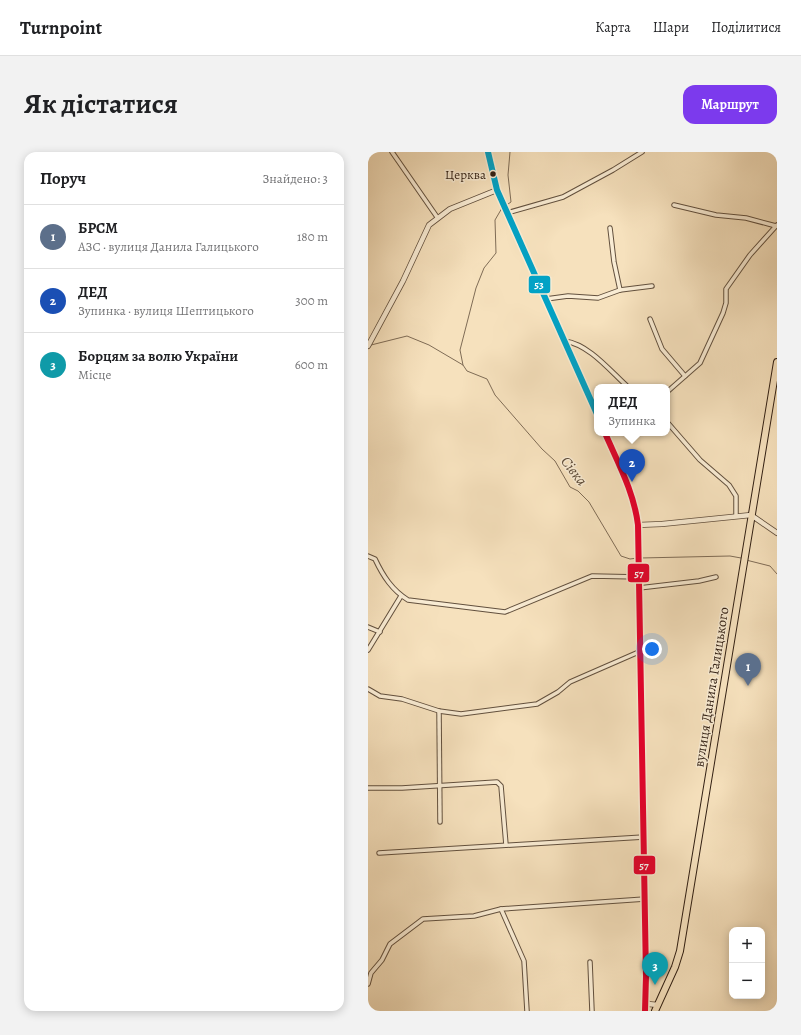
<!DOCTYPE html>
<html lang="uk">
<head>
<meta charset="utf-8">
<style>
  :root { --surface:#fff; --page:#f2f2f2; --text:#202124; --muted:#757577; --line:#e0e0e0; --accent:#7c3aed }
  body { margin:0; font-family:Alegreya,serif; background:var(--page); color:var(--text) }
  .controls { position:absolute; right:12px; bottom:12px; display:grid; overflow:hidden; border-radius:8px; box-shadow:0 2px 10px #0003 }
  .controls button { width:36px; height:36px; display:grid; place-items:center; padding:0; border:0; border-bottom:1px solid var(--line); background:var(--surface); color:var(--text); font:20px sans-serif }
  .you { position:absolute; left:284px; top:497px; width:14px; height:14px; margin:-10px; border:3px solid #fff; border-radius:50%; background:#1a73e8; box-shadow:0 0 0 6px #1a73e833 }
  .badge { display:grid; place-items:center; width:26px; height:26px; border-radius:50%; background:var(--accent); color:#fff; font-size:13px; font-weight:700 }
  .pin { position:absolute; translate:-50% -33px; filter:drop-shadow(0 1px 2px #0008) }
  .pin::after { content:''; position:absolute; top:21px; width:14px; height:12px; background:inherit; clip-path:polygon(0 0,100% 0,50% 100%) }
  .popup { position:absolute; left:226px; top:232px; width:76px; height:52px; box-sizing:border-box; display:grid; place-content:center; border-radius:8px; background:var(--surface); filter:drop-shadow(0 1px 3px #0005); font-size:13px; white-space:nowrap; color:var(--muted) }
  .popup b { font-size:15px; color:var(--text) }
  .popup::after { content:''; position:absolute; left:50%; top:100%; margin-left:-8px; border:8px solid transparent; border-top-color:var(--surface) }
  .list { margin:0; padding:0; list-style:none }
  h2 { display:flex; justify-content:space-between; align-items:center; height:52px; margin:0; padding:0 16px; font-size:17px }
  h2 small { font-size:13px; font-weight:400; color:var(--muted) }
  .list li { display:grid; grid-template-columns:26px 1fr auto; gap:12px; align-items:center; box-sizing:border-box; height:64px; padding:0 16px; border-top:1px solid var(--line) }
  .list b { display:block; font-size:15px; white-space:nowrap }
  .list p { margin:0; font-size:13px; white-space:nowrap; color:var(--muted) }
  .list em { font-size:13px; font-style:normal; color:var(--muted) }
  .map { position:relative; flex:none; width:409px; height:859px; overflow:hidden; border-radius:12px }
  header { display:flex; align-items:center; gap:24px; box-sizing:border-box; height:56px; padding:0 20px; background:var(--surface); border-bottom:1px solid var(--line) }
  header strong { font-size:19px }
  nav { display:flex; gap:22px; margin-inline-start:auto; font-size:14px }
  .intro { display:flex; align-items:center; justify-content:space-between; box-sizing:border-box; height:96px; padding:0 24px }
  h1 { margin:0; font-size:28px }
  .button { padding:10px 18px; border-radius:12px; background:var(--accent); color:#fff; font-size:14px; font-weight:700 }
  main { display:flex; gap:24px; padding:0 24px }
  aside { flex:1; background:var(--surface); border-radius:12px; box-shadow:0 2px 10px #0003 }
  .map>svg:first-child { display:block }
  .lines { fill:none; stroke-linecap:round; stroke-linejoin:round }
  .stream { stroke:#7f6c56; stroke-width:1 }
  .minor-casing { stroke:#62503e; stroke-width:5.5 }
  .tertiary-casing { stroke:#62503e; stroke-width:6 }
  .primary-casing { stroke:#311f13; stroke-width:8 }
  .minor { stroke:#f9ecd4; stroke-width:3.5 }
  .tertiary { stroke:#f9ecd4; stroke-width:4.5 }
  .primary { stroke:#f6e1bd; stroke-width:6 }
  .bus-1-casing { stroke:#f9ecd4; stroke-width:9 }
  .bus-2-casing { stroke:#f9ecd4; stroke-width:9 }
  .bus-1 { stroke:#02a2c5; stroke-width:6 }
  .bus-2 { stroke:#e4002b; stroke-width:6 }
  .bus-dot { fill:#311f13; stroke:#f9ecd4; stroke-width:1.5 }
  .labels { text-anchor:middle; stroke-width:3; stroke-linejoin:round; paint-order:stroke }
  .bus-label { font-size:13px; fill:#311f13; stroke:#f9ecd4; text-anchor:end }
  .street-label { font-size:14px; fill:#311f13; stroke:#f9ecd4 }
  .water-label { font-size:15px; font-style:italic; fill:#5e4c3a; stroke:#f9ecd4 }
  .line-badge { stroke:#f9ecd4; stroke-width:1.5 }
  .badge-label { font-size:11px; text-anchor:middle; font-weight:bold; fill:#fff }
</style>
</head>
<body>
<header>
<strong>Turnpoint</strong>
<nav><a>Карта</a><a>Шари</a><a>Поділитися</a></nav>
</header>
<div class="intro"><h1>Як дістатися</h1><a class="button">Маршрут</a></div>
<main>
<aside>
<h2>Поруч<small>Знайдено: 3</small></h2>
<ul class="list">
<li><span class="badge" style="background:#5c6f8a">1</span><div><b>БРСМ</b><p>АЗС · вулиця Данила Галицького</p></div><em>180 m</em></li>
<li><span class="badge" style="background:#1a4fb4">2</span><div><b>ДЕД</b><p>Зупинка · вулиця Шептицького</p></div><em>300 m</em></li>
<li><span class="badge" style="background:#0f9aa8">3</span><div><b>Борцям за волю України</b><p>Місце</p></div><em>600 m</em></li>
</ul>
</aside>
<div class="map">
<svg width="409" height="859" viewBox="0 0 409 859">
  <rect width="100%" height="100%" fill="#f6e1bd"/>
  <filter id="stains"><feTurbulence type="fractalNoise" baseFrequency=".005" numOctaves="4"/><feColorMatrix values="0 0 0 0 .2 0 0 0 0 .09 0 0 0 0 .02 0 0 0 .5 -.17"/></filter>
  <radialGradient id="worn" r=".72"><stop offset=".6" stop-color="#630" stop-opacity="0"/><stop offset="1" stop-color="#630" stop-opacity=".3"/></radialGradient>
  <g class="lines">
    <g class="stream">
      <polyline points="137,54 143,50 140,23 142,0"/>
      <polyline points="3,193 39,184 61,193 95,213 99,219 119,227 127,243 174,297 187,309 202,335 210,339 221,350 253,404 262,407 270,406"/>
      <polyline points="95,213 92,198 108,136 116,116 128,101 127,68 134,56"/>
      <polyline points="273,406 362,404 373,406"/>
      <polyline points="378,408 402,414 409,422"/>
    </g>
    <g class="minor-casing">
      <g id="minor">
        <polyline points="24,0 69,65"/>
        <polyline points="306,53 348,63 378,66 408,74"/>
        <polyline points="139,61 195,45 245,18 274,0"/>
        <polyline points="242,76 246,110 252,138"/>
        <polyline points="178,147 200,144 230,146 252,138 284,134"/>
        <polyline points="282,167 294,197 317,224"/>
        <path d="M197,189C222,193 242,219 260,235"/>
        <polyline points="299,240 332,211 355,161 358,151 358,137 382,103 409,73"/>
        <polyline points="299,270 332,308 361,333 368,344 368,364"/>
        <path d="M0,404L7,407C15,424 24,438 40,448L137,460L224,424L271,425"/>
        <polyline points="271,436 331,429 348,425"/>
        <polyline points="0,475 12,480"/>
        <polyline points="0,498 33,444"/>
        <polyline points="0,537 12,544 34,547 71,559 93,562 169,552 190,540 202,530 273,499"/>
        <polyline points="71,559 72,670"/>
        <polyline points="0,636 34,636 129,630 133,634 138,693"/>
        <polyline points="11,701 276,685"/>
        <polyline points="133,757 156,809 159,859"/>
        <polyline points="222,810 224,859"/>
        <polyline points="0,832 3,821 14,808 22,792 55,767 106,764 133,757 277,747"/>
      </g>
    </g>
    <g class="tertiary-casing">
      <g id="tertiary">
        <polyline points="120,0 129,38 229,262"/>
        <polyline points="0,194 35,129 61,73 82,57 129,38"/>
        <path d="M237,281C250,311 266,340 270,373L278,824L277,859"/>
        <polyline points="270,373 294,372 383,363 409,381"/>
        <polyline points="277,847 280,852 290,853"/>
      </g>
    </g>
    <g class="primary-casing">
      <polyline id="primary" points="287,859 307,815 312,799 409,210"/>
    </g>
    <use href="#minor" class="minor"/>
    <use href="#tertiary" class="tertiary"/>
    <use href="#primary" class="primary"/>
    <g class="bus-1-casing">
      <polyline id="bus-1" points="120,0 129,38 229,262"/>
    </g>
    <g class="bus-2-casing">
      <path id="bus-2" d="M237,281C250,311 266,340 270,373L278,824L277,859"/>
    </g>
    <use href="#bus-1" class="bus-1"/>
    <use href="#bus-2" class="bus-2"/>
  </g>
  <circle class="bus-dot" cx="125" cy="22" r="3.5"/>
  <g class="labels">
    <g class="bus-label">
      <text x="118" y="27">Церква</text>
    </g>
    <g class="street-label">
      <text transform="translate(343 535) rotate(-81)" y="5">вулиця Данила Галицького</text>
    </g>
    <g class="water-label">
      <text transform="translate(206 319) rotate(52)" y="5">Сівка</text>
    </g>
  </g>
  <g class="line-badge">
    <rect x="160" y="123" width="23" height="19" rx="4" fill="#02a2c5"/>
    <rect x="259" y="411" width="23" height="20" rx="4" fill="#e4002b"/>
    <rect x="265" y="703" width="23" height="20" rx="4" fill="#e4002b"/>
  </g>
  <g class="badge-label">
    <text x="171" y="136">53</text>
    <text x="271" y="425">57</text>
    <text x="276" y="717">57</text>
  </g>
  <rect width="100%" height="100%" filter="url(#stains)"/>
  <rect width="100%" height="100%" fill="url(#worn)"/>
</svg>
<div class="controls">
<button>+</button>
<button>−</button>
</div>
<div class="you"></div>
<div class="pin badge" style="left:380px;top:534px;background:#5c6f8a">1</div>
<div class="pin badge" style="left:264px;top:330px;background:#1a4fb4">2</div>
<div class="popup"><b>ДЕД</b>Зупинка</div>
<div class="pin badge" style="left:287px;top:833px;background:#0f9aa8">3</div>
</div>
</main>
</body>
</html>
